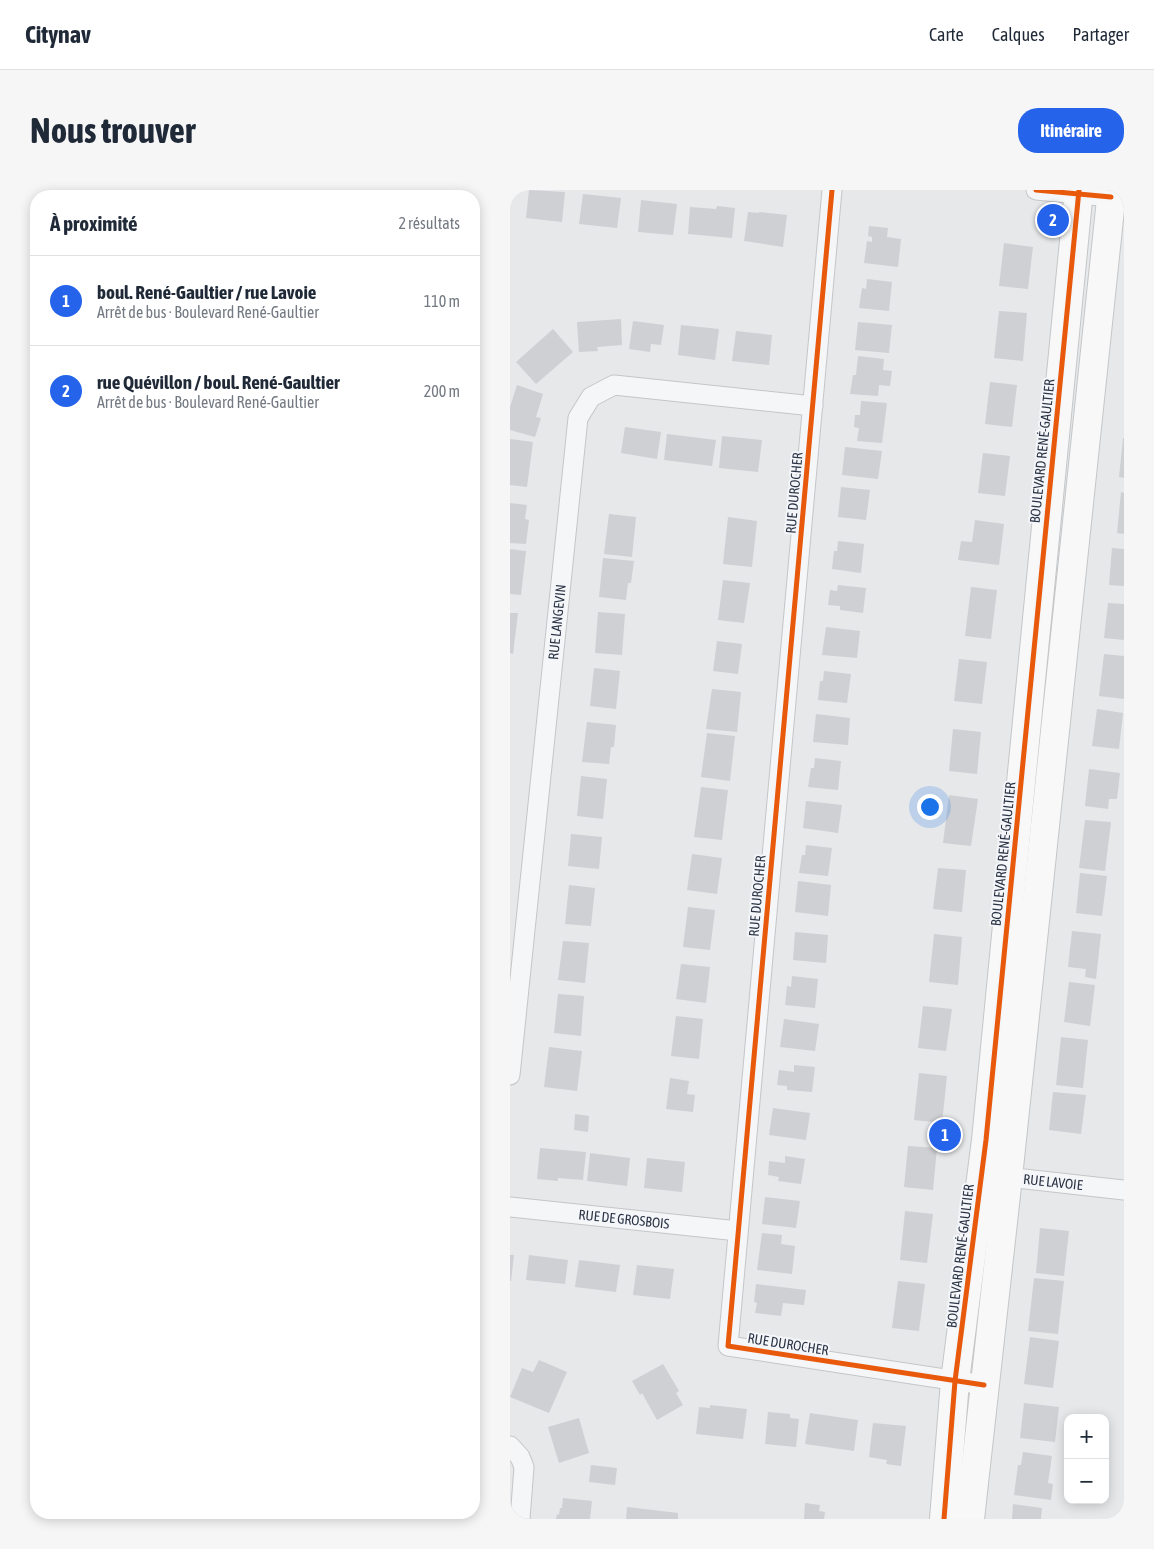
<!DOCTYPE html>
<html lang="fr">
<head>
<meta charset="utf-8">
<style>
  :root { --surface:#fff; --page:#f6f6f7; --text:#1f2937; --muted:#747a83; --line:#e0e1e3; --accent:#2563eb }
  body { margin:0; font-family:"Asap Condensed",sans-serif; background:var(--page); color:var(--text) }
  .controls { position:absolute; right:15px; bottom:15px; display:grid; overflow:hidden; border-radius:10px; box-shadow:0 2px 12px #0003 }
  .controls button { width:45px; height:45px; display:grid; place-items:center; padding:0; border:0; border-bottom:1px solid var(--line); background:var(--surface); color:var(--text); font:25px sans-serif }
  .you { position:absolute; left:419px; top:616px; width:18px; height:18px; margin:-12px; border:4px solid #fff; border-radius:50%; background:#1a73e8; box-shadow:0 0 0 8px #1a73e833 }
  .badge { display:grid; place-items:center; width:32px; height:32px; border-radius:50%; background:var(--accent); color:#fff; font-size:16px; font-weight:700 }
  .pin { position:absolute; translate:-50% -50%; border:2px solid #fff; box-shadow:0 1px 5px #0006 }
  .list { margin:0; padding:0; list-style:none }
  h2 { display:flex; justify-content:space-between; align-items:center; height:65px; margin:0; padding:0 20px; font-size:21px }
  h2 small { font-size:16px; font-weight:400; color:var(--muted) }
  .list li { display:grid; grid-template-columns:32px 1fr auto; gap:15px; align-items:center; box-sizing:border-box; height:90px; padding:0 20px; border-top:1px solid var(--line) }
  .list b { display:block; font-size:19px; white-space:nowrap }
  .list p { margin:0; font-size:16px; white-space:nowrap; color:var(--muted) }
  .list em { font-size:16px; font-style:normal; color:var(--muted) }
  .map { position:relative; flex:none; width:614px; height:1329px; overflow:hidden; border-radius:20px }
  header { display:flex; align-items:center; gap:30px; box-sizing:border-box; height:70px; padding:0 25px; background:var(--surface); border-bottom:1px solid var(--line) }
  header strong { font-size:24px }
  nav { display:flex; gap:28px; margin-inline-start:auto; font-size:18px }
  .intro { display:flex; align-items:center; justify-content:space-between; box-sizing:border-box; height:120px; padding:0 30px }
  h1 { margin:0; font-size:35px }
  .button { padding:12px 22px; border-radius:20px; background:var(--accent); color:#fff; font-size:18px; font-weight:700 }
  main { display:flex; gap:30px; padding:0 30px }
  aside { flex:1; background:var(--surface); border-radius:20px; box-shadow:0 2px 12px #0003 }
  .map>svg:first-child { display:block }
  .building { fill:#ced0d3 }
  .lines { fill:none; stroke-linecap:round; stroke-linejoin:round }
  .street-casing { stroke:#c4c6c8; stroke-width:21 }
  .secondary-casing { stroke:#c4c6c8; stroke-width:30 }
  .street { stroke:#f5f6f7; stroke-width:19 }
  .secondary { stroke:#f8f8f8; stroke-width:28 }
  .cycleway-casing { stroke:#f4f6f9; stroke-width:8 }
  .cycleway { stroke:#e8590c; stroke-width:5 }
  .labels { text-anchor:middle; stroke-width:4; stroke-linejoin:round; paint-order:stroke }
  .street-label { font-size:14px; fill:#2b3445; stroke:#f4f6f9 }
</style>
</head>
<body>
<header>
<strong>Citynav</strong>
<nav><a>Carte</a><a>Calques</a><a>Partager</a></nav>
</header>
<div class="intro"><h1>Nous trouver</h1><a class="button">Itinéraire</a></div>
<main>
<aside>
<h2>À proximité<small>2 résultats</small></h2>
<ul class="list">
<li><span class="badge">1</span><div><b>boul. René-Gaultier / rue Lavoie</b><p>Arrêt de bus · Boulevard René-Gaultier</p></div><em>110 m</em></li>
<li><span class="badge">2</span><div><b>rue Quévillon / boul. René-Gaultier</b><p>Arrêt de bus · Boulevard René-Gaultier</p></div><em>200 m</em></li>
</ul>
</aside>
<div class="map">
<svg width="614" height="1329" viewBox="0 0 614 1329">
  <rect width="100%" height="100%" fill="#e6e8ea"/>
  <g class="building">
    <polygon points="19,0 55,2 52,32 16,28"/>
    <polygon points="73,4 111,8 107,38 69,34"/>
    <polygon points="131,10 167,14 163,45 128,42"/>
    <polygon points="207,16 225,18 222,48 178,44 180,17 206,19"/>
    <polygon points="238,22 249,23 249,22 277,25 273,57 234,51"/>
    <polygon points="359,36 378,38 377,47 391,49 388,77 354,73 357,51 362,52 362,47 358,46"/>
    <polygon points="494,53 523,57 518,99 489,96"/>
    <polygon points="357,89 382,92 379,121 349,118 352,98 356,99"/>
    <polygon points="489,121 517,123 513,171 484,168"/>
    <polygon points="111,129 112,155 87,157 88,161 69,162 67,132"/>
    <polygon points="123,131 154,135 151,155 141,154 140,162 119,159"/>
    <polygon points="348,132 382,135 379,163 345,160"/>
    <polygon points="171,135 209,139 205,170 168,165"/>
    <polygon points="43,139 63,162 26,194 6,172"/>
    <polygon points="226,141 262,145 259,175 222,171"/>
    <polygon points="348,166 374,169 373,180 382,181 380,196 369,195 368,206 340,204 343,185 346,185"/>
    <polygon points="480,192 507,195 502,237 475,234"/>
    <polygon points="7,195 33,204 26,227 31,228 25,247 0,240 0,217"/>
    <polygon points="351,211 377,213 372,253 347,251 349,238 344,237 345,225 350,225"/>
    <polygon points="115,237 151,242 147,269 111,263"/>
    <polygon points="157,244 206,250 202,276 154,270"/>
    <polygon points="212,246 252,250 248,282 209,278"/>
    <polygon points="613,248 614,248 614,288 609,287"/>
    <polygon points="0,249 23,252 17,297 0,295"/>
    <polygon points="335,257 372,261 368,289 332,285"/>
    <polygon points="473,263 500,266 495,306 468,303"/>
    <polygon points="331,297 360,300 356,330 328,327"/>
    <polygon points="611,302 614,303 614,344 607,343"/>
    <polygon points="0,313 17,315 15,329 19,330 16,354 0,353"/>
    <polygon points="99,324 126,327 122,367 94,364"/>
    <polygon points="218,327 247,331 242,377 213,374"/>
    <polygon points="465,330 494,334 489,375 448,370 451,351 462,352"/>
    <polygon points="328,351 354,354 351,383 322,379 324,361 327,361"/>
    <polygon points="602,358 614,359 614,396 599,395"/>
    <polygon points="0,359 16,361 11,405 0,404"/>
    <polygon points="93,368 124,371 121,393 118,393 116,410 89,407"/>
    <polygon points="213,390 240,393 234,433 208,430"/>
    <polygon points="328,395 356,398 353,423 330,420 330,416 318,415 320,400 327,401"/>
    <polygon points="461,397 487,400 481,449 455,446"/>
    <polygon points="598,413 614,414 614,450 594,448"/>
    <polygon points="88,422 115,424 112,465 85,463"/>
    <polygon points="0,423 8,423 3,464 0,463"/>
    <polygon points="316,437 350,441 347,468 312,465"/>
    <polygon points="207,451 232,454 228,484 203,481"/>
    <polygon points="594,464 614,466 614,509 589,506"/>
    <polygon points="449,469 477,472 472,514 444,511"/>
    <polygon points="84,478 110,481 106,519 80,516"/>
    <polygon points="314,481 341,484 337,513 308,510 310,491 313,491"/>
    <polygon points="202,499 231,502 227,542 196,539"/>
    <polygon points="587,519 613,523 609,559 582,556"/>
    <polygon points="306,524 340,528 338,555 303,552"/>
    <polygon points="77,532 106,535 104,557 101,557 99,574 72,572"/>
    <polygon points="443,539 471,542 467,584 439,581"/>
    <polygon points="197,543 225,546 220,591 191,587"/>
    <polygon points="305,568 331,571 328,600 298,597 301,578 304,578"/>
    <polygon points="579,579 610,583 607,609 599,609 598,619 575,616"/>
    <polygon points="71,586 97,589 93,629 67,626"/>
    <polygon points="191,597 218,600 212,650 184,647"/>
    <polygon points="439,605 468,609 461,656 433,653"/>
    <polygon points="296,611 332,615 328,643 293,638"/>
    <polygon points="575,630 601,632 595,681 569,678"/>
    <polygon points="61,644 92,647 89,679 58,676"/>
    <polygon points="296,655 322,658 318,686 289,683 292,665 295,665"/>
    <polygon points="182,664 212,668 207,704 177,700"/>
    <polygon points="428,678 456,680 452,722 423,719"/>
    <polygon points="570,683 597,686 592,726 566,723"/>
    <polygon points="288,691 321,695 318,726 285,722"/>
    <polygon points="59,695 85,698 81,736 55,734"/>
    <polygon points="178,717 205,720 200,760 173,757"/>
    <polygon points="562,741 591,744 586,789 575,787 576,779 558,777"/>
    <polygon points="285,742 318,745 316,773 283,770"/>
    <polygon points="424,744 452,747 448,795 419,792"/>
    <polygon points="53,751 79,753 75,793 48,790"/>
    <polygon points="171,774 200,777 196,813 166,809"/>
    <polygon points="282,786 308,789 305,818 275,815 277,796 281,797"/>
    <polygon points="559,792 585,795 580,836 554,832"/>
    <polygon points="48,804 74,806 71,846 44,843"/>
    <polygon points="413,816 442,819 436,861 408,858"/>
    <polygon points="166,826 193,829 189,869 161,866"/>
    <polygon points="274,829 309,834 305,861 270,857"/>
    <polygon points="551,847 578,850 573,898 546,895"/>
    <polygon points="39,857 72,861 67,901 34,897"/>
    <polygon points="284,875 305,877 302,902 277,900 277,896 267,895 269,880 284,882"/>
    <polygon points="409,883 437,886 432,933 404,930"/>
    <polygon points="160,888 179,891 177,904 185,905 183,922 156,919"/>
    <polygon points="543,902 576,905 571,944 539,940"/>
    <polygon points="263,918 300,923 296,950 259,945"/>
    <polygon points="65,924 79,926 78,942 64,940"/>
    <polygon points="398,956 427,958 423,1000 394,997"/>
    <polygon points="30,958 76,962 73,990 48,988 48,991 27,989"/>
    <polygon points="80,963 120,968 117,996 77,991"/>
    <polygon points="275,966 295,969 291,994 268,991 269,987 258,985 259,971 275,973"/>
    <polygon points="137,968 175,972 172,1002 134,998"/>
    <polygon points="255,1007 290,1011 286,1038 252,1034"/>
    <polygon points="395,1021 423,1024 417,1073 390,1070"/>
    <polygon points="530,1038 559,1041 554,1086 526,1083"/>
    <polygon points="252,1043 272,1045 271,1054 285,1056 282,1084 247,1080"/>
    <polygon points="0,1065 4,1065 1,1091 0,1091"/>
    <polygon points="19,1065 58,1070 55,1094 16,1090"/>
    <polygon points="69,1070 110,1075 106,1102 65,1097"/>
    <polygon points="127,1075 164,1079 160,1109 123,1105"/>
    <polygon points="524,1088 554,1091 548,1144 518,1141"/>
    <polygon points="388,1091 415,1094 409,1141 382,1138"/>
    <polygon points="246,1094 296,1100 294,1115 273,1113 271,1126 245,1123 247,1113 244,1112"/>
    <polygon points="520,1147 549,1151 543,1198 514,1194"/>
    <polygon points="29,1170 57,1182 39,1223 0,1207 12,1178 23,1182"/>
    <polygon points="153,1174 169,1201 166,1203 173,1215 147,1230 132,1203 130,1205 122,1191"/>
    <polygon points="514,1213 549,1217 545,1252 510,1248"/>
    <polygon points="200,1215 237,1219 233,1249 186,1244 189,1217 200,1218"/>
    <polygon points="258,1222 280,1224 280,1228 289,1229 286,1257 255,1254"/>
    <polygon points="300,1223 348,1230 344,1261 295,1254"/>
    <polygon points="69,1228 79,1263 49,1273 38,1237"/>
    <polygon points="363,1233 396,1236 391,1276 376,1274 377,1270 359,1267"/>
    <polygon points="513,1262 542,1266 538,1293 543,1294 541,1310 504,1305 508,1275 511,1275"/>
    <polygon points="81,1275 107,1278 105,1295 79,1292"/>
    <polygon points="53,1308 82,1311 80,1329 46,1329 47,1324 49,1325 50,1318 52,1318"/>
    <polygon points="295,1313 310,1315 309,1321 315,1322 314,1329 294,1329"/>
    <polygon points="503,1314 532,1318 531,1329 502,1329"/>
    <polygon points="117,1317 168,1323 168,1329 116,1329"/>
  </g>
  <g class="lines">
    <g class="street-casing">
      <g id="street">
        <polyline points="322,0 218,1156 474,1195"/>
        <polyline points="526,0 601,7"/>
        <polyline points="0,885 68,228 81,207 104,195 303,216"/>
        <polyline points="488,986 614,1000"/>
        <polyline points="0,1017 228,1041"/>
        <polyline points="0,1256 10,1267 14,1277 10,1329"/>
      </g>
    </g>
    <g class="secondary-casing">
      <g id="secondary">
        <polyline points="434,1329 445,1191 476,950 569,0"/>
        <polyline points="460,1329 498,987 602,0"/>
      </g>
    </g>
    <use href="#street" class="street"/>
    <use href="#secondary" class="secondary"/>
    <g class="cycleway-casing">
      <g id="cycleway">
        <polyline points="322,0 218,1156 474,1195"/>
        <polyline points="526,0 601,7"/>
        <polyline points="434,1329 445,1191 476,950 569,0"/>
      </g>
    </g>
    <use href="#cycleway" class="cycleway"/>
  </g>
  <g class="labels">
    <g class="street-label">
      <text transform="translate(532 261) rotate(-84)" y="5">BOULEVARD RENÉ-GAULTIER</text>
      <text transform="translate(284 303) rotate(-85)" y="5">RUE DUROCHER</text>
      <text transform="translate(47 432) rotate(-84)" y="5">RUE LANGEVIN</text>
      <text transform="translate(493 664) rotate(-84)" y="5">BOULEVARD RENÉ-GAULTIER</text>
      <text transform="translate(247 706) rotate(-85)" y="5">RUE DUROCHER</text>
      <text transform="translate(543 992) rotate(6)" y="5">RUE LAVOIE</text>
      <text transform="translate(114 1029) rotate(6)" y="5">RUE DE GROSBOIS</text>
      <text transform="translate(450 1066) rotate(-83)" y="5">BOULEVARD RENÉ-GAULTIER</text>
      <text transform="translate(278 1154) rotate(9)" y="5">RUE DUROCHER</text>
    </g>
  </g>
</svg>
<div class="controls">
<button>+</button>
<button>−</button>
</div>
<div class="you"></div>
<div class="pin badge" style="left:435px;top:945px">1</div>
<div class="pin badge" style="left:543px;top:30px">2</div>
</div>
</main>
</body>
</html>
